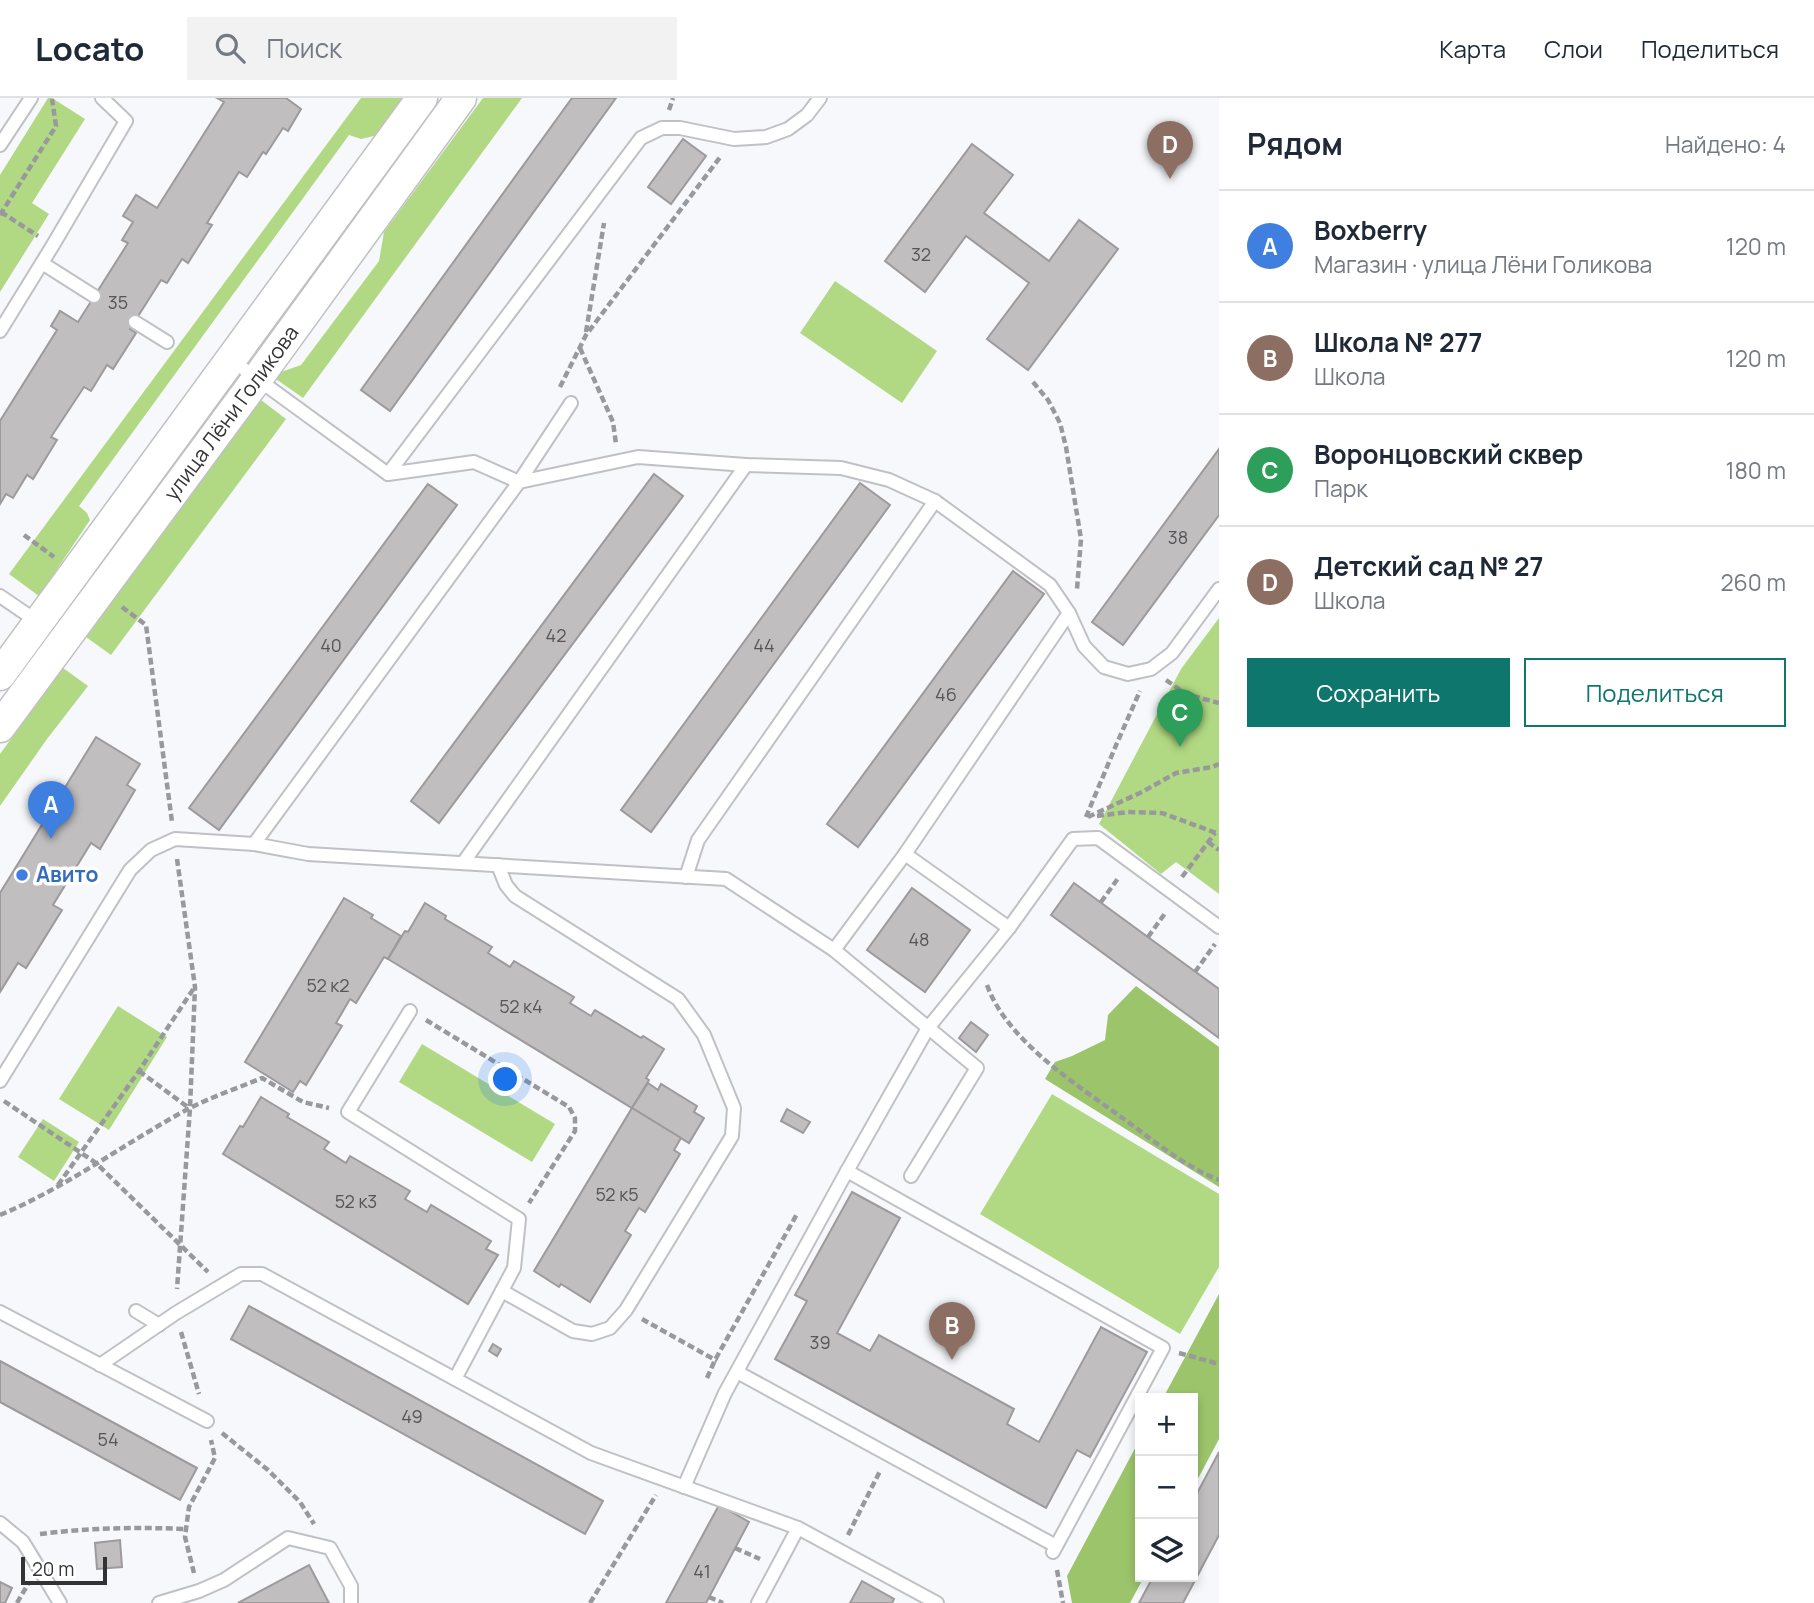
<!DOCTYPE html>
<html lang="ru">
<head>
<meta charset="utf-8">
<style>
  :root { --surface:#fff; --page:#f2f2f3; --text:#1f2937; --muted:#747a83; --line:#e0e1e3; --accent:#0f766e }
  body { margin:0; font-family:Manrope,sans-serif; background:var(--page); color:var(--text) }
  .controls { position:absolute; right:21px; bottom:21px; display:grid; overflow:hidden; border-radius:0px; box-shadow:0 4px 10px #0003 }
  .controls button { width:63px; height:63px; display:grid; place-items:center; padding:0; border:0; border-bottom:2px solid var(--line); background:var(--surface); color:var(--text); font:35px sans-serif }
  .scale { position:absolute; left:21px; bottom:18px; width:86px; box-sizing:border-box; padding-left:7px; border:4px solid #333335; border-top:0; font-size:19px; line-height:24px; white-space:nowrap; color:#333335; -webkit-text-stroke:5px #fff; paint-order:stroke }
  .you { position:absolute; left:506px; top:982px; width:24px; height:24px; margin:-18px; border:5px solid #fff; border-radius:50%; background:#1a73e8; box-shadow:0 0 0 10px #1a73e833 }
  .badge { display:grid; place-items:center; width:46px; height:46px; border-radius:50%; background:var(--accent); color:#fff; font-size:23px; font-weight:700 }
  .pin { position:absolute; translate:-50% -58px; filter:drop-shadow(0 2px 4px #0008) }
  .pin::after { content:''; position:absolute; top:37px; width:24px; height:21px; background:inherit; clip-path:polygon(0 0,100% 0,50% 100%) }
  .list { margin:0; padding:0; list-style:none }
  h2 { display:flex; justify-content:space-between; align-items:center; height:91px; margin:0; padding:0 28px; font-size:30px }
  h2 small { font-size:23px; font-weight:400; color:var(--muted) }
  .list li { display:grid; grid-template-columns:46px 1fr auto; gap:21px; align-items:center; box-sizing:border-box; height:112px; padding:0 28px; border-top:2px solid var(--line) }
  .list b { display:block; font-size:26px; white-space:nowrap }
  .list p { margin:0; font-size:23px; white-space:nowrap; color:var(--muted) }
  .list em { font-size:23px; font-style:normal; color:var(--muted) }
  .actions { display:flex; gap:14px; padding:21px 28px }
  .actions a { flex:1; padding:16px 0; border:2px solid var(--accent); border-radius:0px; text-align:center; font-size:24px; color:var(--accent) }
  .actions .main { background:var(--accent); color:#fff }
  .icon { flex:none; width:38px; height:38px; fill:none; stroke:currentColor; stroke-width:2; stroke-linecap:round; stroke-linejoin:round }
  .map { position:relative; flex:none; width:1219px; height:1505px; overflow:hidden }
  header { display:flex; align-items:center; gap:42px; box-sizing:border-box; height:98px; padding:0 35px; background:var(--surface); border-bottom:2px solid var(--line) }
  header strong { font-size:33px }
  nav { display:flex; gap:38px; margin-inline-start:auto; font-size:24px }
  .search { width:490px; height:63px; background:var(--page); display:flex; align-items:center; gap:18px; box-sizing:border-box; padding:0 24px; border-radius:0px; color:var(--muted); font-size:26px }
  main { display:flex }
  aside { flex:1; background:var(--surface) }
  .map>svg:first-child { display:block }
  .green { fill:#b1d983 }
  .forest { fill:#9cc56b }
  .building { fill:#c1bebf; stroke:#9e9a9b; stroke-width:2 }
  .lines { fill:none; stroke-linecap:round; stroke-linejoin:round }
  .service-casing { stroke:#c0c1c4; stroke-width:16 }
  .tertiary-casing { stroke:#c0c1c4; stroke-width:33 }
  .path { stroke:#98999c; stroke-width:4.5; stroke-dasharray:7 3.5; stroke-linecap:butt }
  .service { stroke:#fff; stroke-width:12 }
  .tertiary { stroke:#fff; stroke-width:30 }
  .shop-dot { fill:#3f7fe0; stroke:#fff; stroke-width:2.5 }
  .labels { text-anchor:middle; stroke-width:7; stroke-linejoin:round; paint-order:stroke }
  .number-label { font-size:18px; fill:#565658 }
  .street-label { font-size:21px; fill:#333335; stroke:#fff }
  .shop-label { font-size:21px; font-weight:bold; fill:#366cbe; stroke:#fff; text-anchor:start }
</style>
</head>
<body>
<header>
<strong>Locato</strong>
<div class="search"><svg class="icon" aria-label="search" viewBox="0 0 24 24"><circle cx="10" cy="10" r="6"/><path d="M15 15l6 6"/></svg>Поиск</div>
<nav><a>Карта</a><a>Слои</a><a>Поделиться</a></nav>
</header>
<main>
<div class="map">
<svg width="1219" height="1505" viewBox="0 0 1219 1505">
  <rect width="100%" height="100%" fill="#f6f8fb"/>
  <g class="green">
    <polygon points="48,0 52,0 85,21 32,105 49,116 0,194 0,77"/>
    <polygon points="361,0 403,0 374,38 361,41 349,37 79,408 87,415 90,422 39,498 9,476"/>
    <polygon points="483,0 522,0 303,300 276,281 281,274 301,267 379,163 384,134"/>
    <polygon points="835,183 937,253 902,305 800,235"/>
    <polygon points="261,302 286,321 111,557 86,539"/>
    <polygon points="1219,520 1219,796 1176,764 1161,776 1099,726 1181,571"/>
    <polygon points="63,570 88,588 47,641 0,708 0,656"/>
    <polygon points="118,908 167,939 109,1032 59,1001"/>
    <polygon points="422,946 555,1026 532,1064 399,984"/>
    <polygon points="1052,996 1219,1096 1219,1169 1180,1236 980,1116"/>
    <polygon points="43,1021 79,1044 54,1083 18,1059"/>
  </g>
  <g class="forest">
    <polygon points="1136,888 1219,949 1219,1089 1045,981 1055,964 1072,958 1105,942 1108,917"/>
    <polygon points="1219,1196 1219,1341 1193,1390 1193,1300 1163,1300"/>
    <polygon points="1140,1341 1140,1479 1144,1479 1130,1505 1072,1505 1067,1478"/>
  </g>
  <g class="building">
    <polygon points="217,0 286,0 301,11 288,33 283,30 266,56 263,54 247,79 239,74 207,125 212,127 188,165 182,161 167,185 161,182 130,231 136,235 113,271 107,267 91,293 84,289 51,339 57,342 33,381 27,377 13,400 6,396 0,406 0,323 57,232 51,228 60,213 78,224 128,145 122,142 133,124 123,118 136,97 157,110 224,4"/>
    <polygon points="572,0 616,0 390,313 361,292"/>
    <polygon points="683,41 706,58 671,106 648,89"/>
    <polygon points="972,46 1013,77 984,115 1049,163 1079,122 1118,151 1028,272 987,241 1029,185 966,138 925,194 885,163"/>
    <polygon points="1219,351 1219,417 1123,547 1092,524"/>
    <polygon points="654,376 683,398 439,725 411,703"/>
    <polygon points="860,385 890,407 651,734 621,712"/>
    <polygon points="428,386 457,407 219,732 189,710"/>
    <polygon points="1013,473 1044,496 858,749 827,726"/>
    <polygon points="96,639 140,666 127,687 135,692 100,751 91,745 53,807 62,812 26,870 18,865 0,894 0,795"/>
    <polygon points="1074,785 1219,891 1219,940 1051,817"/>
    <polygon points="912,790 970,832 925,894 867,852"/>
    <polygon points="344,800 373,817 371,820 401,838 388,861 384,859 356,905 350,901 336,925 342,928 306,987 300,983 293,994 245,964"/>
    <polygon points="425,805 446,818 445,821 492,849 488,855 510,869 514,863 574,899 570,905 591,918 595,912 641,940 643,938 664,951 646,980 649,982 632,1010 388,861 405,833 408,834"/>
    <polygon points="971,924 988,937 976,954 959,940"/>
    <polygon points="648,985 658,992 661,986 697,1008 694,1014 704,1020 689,1045 632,1010"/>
    <polygon points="261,999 289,1016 287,1019 329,1044 324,1051 346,1065 350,1058 410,1093 405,1101 427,1114 431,1107 491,1143 486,1151 498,1157 468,1206 223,1056 240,1028 243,1029"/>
    <polygon points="632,1010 681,1040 674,1052 680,1056 645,1114 639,1110 625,1133 631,1137 590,1204 561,1186 559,1189 534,1173"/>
    <polygon points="787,1011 810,1024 803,1035 781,1023"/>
    <polygon points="852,1094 900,1120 837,1235 870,1253 879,1237 1014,1311 1007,1326 1039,1344 1101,1229 1147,1254 1090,1359 1077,1352 1046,1410 775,1261 807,1203 795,1197"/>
    <polygon points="249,1208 603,1403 585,1436 231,1241"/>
    <polygon points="493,1246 501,1251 497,1258 489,1253"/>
    <polygon points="0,1263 197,1370 180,1402 0,1304"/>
    <polygon points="1219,1354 1219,1437 1183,1505 1139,1505 1153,1479 1193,1479 1193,1403"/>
    <polygon points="719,1407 749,1424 706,1505 666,1505"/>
    <polygon points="120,1442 122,1469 97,1471 95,1445"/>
    <polygon points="309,1467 329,1505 238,1505"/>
    <polygon points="862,1483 894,1501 892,1505 850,1505"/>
    <polygon points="0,1484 12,1490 5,1505 0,1505"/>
  </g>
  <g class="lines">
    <g class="service-casing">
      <g id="service">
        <polyline points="0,47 31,0"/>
        <polyline points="42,165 94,198"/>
        <polyline points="135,224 167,244"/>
        <polyline points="0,233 53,147 126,23 102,0"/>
        <polyline points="230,261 388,376 641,40 662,30 680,30 734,41 766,39 788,31 807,17 820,0"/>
        <polyline points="0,498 38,524"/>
        <polyline points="1069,515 1084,548 1104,569 1128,576 1151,571 1172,555 1219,491"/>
        <polyline points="254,746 519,384 571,305"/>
        <polyline points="905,756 1009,830"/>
        <polyline points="463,765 746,367"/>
        <polyline points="498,767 506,787 515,798 678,901 704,937 734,1010 732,1038 626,1212 610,1230 592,1236 573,1233 502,1193"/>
        <polyline points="686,779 698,742 935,403"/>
        <polyline points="834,852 977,970 911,1078"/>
        <polyline points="410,913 348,1014 519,1121 514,1170 455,1281"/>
        <polyline points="0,983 130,772 151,752 175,741 254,746 308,756 726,781 834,852 905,756 1069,515 1050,487 935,403 889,382 841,370 746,367 638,359 519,384 474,364 388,376"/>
        <polyline points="847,1073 1163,1250 1053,1454"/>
        <polyline points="136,1213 159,1227"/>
        <polyline points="0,1214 207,1323"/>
        <polyline points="100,1267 176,1215 241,1176 262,1176 591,1355 798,1430 937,1505"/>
        <polyline points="737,1274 1056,1448"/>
        <polyline points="684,1389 725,1295 847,1073 928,930 1009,830 1073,741 1098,740 1219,829"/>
        <polyline points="0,1425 23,1444 60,1505"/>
        <polyline points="159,1505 199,1493 224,1482 288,1440 330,1450 351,1488 351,1505"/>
        <polyline points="758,1505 798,1430"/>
      </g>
    </g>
    <g class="tertiary-casing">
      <g id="tertiary">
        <polyline points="0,577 422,0"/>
        <path id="s1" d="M0,629L257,281L461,0"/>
      </g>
    </g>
    <g class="path">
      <polyline points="669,12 673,0"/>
      <polyline points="1,114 38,138"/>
      <polyline points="0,117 56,28 52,1"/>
      <polyline points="586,234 604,125"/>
      <polyline points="580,250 613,324 616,346"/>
      <polyline points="1033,284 1048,302 1060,325 1066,349 1081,441 1077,491"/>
      <polyline points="560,289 586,237 721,58"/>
      <polyline points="24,437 54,459"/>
      <polyline points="122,509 146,527 172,724"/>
      <polyline points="1166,582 1186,596 1219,605"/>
      <polyline points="1097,718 1128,714 1162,715 1219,736"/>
      <polyline points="1086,719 1117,645 1140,593"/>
      <polyline points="1088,719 1142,694 1176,675 1212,669 1219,666"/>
      <polyline points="1208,744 1219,752"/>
      <polyline points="177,761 195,889 190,1010 177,1191"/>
      <polyline points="1182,779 1215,735"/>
      <polyline points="1101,804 1119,779"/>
      <polyline points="1148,839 1166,814"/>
      <polyline points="1195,874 1215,846"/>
      <path d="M987,887C1007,943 1077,987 1124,1021C1154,1043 1184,1068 1219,1082"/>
      <polyline points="426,922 569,1009 575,1020 575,1033 529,1105"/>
      <polyline points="139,973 189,1010"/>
      <polyline points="4,1003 96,1065 208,1174"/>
      <polyline points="58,1087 139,973 194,890"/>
      <path d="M0,1117C67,1089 125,1045 188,1011C211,999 238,990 262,980L303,1004L329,1010"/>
      <polyline points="642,1221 717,1263"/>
      <polyline points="181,1234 199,1296"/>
      <polyline points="1179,1255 1219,1266"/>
      <polyline points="707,1280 715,1262 797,1116"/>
      <polyline points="222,1335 268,1372 300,1404 314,1426"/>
      <path d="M40,1436C88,1430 137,1429 186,1431"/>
      <polyline points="848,1437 880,1373"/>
      <polyline points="735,1450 760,1461"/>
      <polyline points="1057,1472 1063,1505"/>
      <polyline points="194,1475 185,1439 186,1431 189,1409 215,1360 211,1342"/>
      <polyline points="709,1499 723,1505"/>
      <polyline points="17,1505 28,1486"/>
      <polyline points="590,1505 656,1397"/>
    </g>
    <use href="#service" class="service"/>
    <use href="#tertiary" class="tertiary"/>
  </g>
  <circle class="shop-dot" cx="22" cy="777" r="7"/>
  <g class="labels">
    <g class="number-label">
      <text x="921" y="163">32</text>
      <text x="118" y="211">35</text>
      <text x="1178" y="446">38</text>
      <text x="556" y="544">42</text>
      <text x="331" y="554">40</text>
      <text x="764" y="554">44</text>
      <text x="946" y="603">46</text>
      <text x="919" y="848">48</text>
      <text x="328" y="894">52 к2</text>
      <text x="521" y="915">52 к4</text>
      <text x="617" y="1103">52 к5</text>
      <text x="356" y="1110">52 к3</text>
      <text x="820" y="1251">39</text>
      <text x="412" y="1325">49</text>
      <text x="108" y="1348">54</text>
      <text x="702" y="1480">41</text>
    </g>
    <g class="street-label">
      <text dy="7" stroke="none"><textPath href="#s1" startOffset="390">улица Лёни Голикова</textPath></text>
    </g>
    <g class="shop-label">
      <text x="36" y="784">Авито</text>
    </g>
  </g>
</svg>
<div class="controls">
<button>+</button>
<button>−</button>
<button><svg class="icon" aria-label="layers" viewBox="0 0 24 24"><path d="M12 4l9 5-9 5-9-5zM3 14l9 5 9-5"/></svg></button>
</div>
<div class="scale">20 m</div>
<div class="you"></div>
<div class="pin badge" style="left:51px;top:741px;background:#3f7fe0">A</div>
<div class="pin badge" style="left:952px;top:1262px;background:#8d6e63">B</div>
<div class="pin badge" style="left:1180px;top:649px;background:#2e9e5b">C</div>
<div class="pin badge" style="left:1170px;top:81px;background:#8d6e63">D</div>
</div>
<aside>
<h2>Рядом<small>Найдено: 4</small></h2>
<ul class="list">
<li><span class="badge" style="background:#3f7fe0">A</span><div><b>Boxberry</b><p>Магазин · улица Лёни Голикова</p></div><em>120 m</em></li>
<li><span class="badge" style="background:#8d6e63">B</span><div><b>Школа № 277</b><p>Школа</p></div><em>120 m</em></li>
<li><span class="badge" style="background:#2e9e5b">C</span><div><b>Воронцовский сквер</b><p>Парк</p></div><em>180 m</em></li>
<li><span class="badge" style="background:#8d6e63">D</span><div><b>Детский сад № 27</b><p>Школа</p></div><em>260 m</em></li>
</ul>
<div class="actions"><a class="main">Сохранить</a><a>Поделиться</a></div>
</aside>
</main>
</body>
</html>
